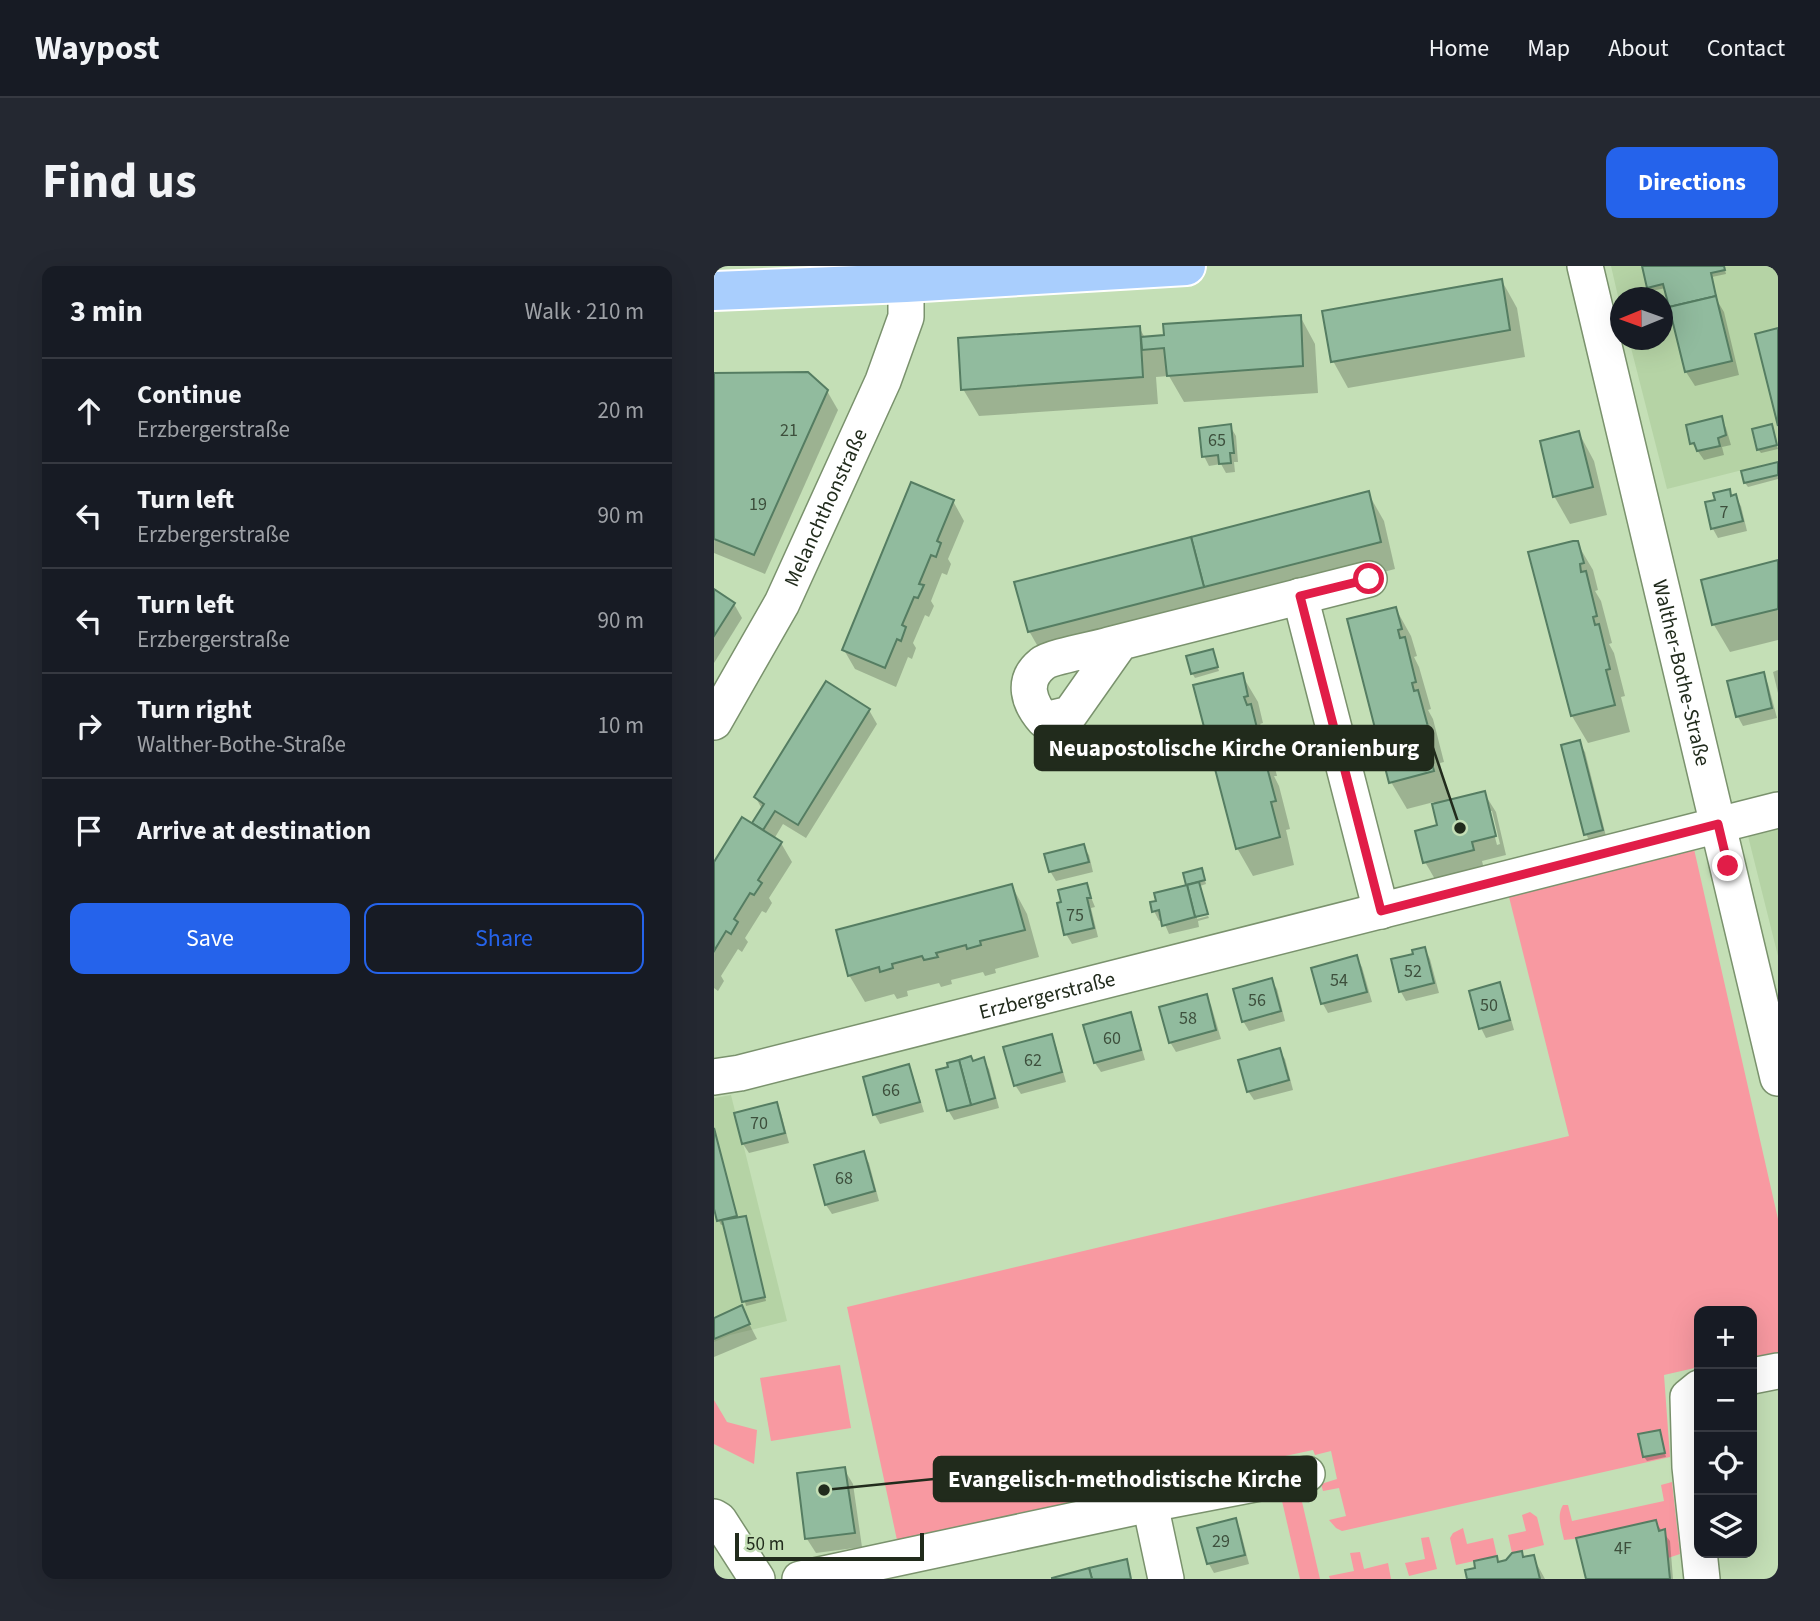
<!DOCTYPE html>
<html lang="en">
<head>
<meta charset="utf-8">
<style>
  :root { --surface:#171b24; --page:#242831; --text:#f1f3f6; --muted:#9ea1a6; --line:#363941; --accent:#2563eb }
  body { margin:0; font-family:"Source Sans 3",sans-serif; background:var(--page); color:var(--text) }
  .controls { position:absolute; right:21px; bottom:21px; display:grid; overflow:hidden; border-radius:14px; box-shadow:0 7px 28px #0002 }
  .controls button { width:63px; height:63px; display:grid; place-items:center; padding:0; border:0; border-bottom:2px solid var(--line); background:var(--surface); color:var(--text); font:35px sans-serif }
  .compass { position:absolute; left:896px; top:21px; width:63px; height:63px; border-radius:50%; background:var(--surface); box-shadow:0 7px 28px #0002; rotate:269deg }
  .scale { position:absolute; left:21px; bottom:18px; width:189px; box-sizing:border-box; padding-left:7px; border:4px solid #212b1c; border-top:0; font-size:19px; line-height:24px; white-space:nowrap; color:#212b1c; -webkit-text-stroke:5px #c4dfb6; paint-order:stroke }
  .stop { position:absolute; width:21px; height:21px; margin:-16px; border:5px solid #e11d48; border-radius:50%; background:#fff }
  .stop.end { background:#e11d48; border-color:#fff; box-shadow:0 2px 7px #0008 }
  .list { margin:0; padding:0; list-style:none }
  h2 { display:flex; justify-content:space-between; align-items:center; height:91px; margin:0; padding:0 28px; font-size:30px }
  h2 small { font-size:23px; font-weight:400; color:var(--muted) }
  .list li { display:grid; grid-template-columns:46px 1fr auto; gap:21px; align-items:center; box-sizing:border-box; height:105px; padding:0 28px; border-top:2px solid var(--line) }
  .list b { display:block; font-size:26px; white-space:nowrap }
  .list p { margin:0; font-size:23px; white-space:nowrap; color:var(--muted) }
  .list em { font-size:23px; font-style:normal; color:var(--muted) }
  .actions { display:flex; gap:14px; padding:21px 28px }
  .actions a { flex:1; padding:16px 0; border:2px solid var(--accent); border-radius:14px; text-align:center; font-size:24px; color:var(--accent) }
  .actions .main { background:var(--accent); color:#fff }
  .icon { flex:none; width:38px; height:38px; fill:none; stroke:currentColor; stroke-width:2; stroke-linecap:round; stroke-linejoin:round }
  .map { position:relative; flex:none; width:1064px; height:1313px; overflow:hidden; border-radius:14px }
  header { display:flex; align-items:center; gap:42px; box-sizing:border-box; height:98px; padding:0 35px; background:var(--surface); border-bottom:2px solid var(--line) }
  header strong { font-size:33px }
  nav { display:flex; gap:38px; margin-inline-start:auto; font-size:24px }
  .intro { display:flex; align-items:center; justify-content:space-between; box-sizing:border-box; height:168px; padding:0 42px }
  h1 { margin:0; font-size:49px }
  .button { padding:18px 32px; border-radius:14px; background:var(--accent); color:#fff; font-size:24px; font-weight:700 }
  main { display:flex; gap:42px; padding:0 42px }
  aside { flex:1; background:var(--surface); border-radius:14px; box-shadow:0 7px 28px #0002 }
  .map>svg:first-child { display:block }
  .built { fill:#b5d3a5 }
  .green { fill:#f899a1 }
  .shadow { fill:#0003; fill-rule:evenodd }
  .building { fill:#91bb9e; stroke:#557d62; stroke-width:2 }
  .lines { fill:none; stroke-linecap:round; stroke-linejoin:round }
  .minor-casing { stroke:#7a926d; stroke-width:38 }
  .major-casing { stroke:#fff; stroke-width:42 }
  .minor { stroke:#fff; stroke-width:35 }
  .major { stroke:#a9cefd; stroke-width:38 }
  .route { stroke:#e11d48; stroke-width:9 }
  .labels { text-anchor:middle; stroke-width:7; stroke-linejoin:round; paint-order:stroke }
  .number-label { font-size:18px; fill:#3d4f3c }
  .street-label { font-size:21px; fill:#212b1c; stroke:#c4dfb6 }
  .leader { fill:none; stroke:#212b1c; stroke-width:2.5 }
  .callout-dot { fill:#212b1c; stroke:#c4dfb6; stroke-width:2.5 }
  .callout { fill:#212b1c; stroke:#212b1c; stroke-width:2.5 }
  .callout-label { font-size:23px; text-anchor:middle; font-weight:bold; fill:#fff }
</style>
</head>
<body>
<header>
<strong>Waypost</strong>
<nav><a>Home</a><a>Map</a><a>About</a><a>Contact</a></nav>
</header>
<div class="intro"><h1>Find us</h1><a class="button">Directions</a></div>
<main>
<aside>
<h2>3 min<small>Walk · 210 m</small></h2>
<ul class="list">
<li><svg class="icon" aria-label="ahead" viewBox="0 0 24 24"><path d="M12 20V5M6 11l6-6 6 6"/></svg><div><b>Continue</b><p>Erzbergerstraße</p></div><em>20 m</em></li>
<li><svg class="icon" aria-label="left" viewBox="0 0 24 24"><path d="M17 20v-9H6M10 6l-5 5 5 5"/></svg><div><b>Turn left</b><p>Erzbergerstraße</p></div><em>90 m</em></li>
<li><svg class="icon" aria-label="left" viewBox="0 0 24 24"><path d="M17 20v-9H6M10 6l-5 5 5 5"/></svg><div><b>Turn left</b><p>Erzbergerstraße</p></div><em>90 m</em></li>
<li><svg class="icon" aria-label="right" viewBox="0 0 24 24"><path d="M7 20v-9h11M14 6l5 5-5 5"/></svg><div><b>Turn right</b><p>Walther-Bothe-Straße</p></div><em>10 m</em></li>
<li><svg class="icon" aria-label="arrive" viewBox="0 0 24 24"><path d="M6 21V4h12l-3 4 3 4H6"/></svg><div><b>Arrive at destination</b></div></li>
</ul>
<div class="actions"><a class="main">Save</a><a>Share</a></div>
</aside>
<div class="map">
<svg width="1064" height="1313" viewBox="0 0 1064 1313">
  <rect width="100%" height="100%" fill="#c4dfb6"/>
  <g class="built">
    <polygon points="897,0 1064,0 1064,195 953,223 915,74 948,74 948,32 906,32 906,39"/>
    <polygon points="1064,563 1064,690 1034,570"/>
    <polygon points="17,829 73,1055 16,1069 0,1076 0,832"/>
  </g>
  <g class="green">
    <polygon points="980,583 1064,953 1064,1086 1038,1091 1038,1045 985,1045 985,1101 950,1109 956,1191 628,1265 622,1262 615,1254 632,1250 625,1222 609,1225 607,1218 623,1213 617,1185 601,1189 599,1184 183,1274 133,1041 855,870 795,631"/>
    <polygon points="126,1099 137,1162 57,1175 46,1112"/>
    <polygon points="0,1134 13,1156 43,1164 40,1198 0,1178"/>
    <path d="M958,1216L966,1288L954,1292L951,1263L850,1274C848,1263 842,1250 849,1239H854L858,1255L950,1235L947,1219Z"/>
    <polygon points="565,1222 585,1223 606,1313 586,1313"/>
    <polygon points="816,1246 823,1251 830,1279 798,1287 794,1269 812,1265 808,1249"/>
    <polygon points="749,1262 753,1278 779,1272 783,1290 742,1299 736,1272 739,1267"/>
    <polygon points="715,1271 723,1303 695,1310 691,1297 711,1293 707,1272"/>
    <polygon points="646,1286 650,1303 674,1297 677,1313 616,1313 615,1310 640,1305 636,1287"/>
  </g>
  <g class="shadow">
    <polygon points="930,0 1010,0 1012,8 998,11 1004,36 1010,46 1025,109 981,120 972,106 952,22 937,25"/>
    <polygon points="788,15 803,42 811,91 634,122 619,95"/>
    <polygon points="586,50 601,78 604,127 470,136 455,110 442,111 444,138 265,150 249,123 425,61 431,72"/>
    <polygon points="0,108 113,125 124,144 51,308 0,287"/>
    <polygon points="1007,152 1012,162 1017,179 1008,181 1010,189 990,194 978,177"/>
    <polygon points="516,160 522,170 524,196 520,196 521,206 512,207 507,198 495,200 490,190"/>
    <polygon points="1057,160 1064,183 1047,187 1044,183"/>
    <polygon points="865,167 880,195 893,249 856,258 840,230"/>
    <polygon points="1064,198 1064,213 1034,221 1031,217"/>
    <polygon points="1015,225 1018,231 1021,230 1027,240 1033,265 1004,272 999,263 993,237 1003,235"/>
    <polygon points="654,227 670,255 681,303 331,393 315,365"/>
    <polygon points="239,235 250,255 234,293 237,298 233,309 228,307 217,335 220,340 215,351 211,349 199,377 202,382 198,393 194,391 182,421 141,403 130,384"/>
    <polygon points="863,277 879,304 884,324 881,325 887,335 898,377 895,378 900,387 911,430 907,431 916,466 874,477 858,450 816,287"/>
    <polygon points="1064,296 1064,374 1016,386 1000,359 989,315"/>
    <polygon points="0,325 20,338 28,352 0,397"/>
    <path d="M682,343L697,370L703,390L700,391L705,401L717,443L714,444L719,453L730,496L726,497L735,535L770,527L782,546L792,589L768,595L770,603L722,615L711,596L725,560L720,536L693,543L677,516ZM774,545H778L786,578L783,579Z"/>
    <polygon points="498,385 505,405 481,412 478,407"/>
    <polygon points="1064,404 1064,427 1059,406"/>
    <polygon points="1049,408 1054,418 1063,452 1029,460 1024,451 1015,417"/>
    <polygon points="528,409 544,436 549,457 546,458 552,467 563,510 560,510 565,520 576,563 572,564 580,599 539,610 523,582"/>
    <polygon points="155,444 163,458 92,572 69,558 60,573 67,577 78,596 55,632 58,637 52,647 48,645 31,672 34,676 28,686 24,683 7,710 10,715 4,725 0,722 0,599 43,562 40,557 48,543 42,532"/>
    <polygon points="865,476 871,486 893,574 877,578 872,568"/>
    <polygon points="369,580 375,589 379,606 342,615 336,605"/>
    <polygon points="471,608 489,608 492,618 486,620 493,647 483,649 483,653 494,650 495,652 484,655 485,661 455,668 449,654 445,655 440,645 438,638 474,620"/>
    <polygon points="372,619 381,641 377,642 384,671 358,678 352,668 350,638"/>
    <polygon points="298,620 313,648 325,691 281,703 282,707 271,710 269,706 237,714 238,718 227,721 225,717 193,725 194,730 183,733 180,728 151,736 135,709"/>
    <polygon points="711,683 716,693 725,727 692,735 687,726 679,694 702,689"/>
    <polygon points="642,691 648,701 658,736 614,747 609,738 599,703"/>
    <polygon points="557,714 563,723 571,755 535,765 529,755"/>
    <polygon points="785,718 790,728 800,764 772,772 767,762"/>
    <polygon points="492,730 497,739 507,773 462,786 456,776"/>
    <polygon points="416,748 421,758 431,794 387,806 381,797 371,761"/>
    <polygon points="337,770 342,780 352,816 307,828 301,819"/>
    <polygon points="565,784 571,793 579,824 540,834 534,825"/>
    <polygon points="269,793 275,803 285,842 240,854 234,844 259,796"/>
    <polygon points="194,800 199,810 210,846 166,858 161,849 151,812"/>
    <polygon points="62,838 67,847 75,877 35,887 29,878 22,848"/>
    <polygon points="0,862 24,953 33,956 52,1035 32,1040 11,958 7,959 5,955 0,936"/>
    <polygon points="149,887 155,897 165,935 118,948 112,939 102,900"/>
    <polygon points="27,1042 43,1073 0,1091 0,1053"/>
    <polygon points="945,1165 952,1191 933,1195 930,1191"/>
    <polygon points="130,1203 139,1218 148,1281 102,1287 93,1273"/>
    <polygon points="521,1254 526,1263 535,1298 500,1307 495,1298 486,1263"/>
    <polygon points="941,1256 956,1275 959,1313 874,1313"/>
    <polygon points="807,1287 811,1292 819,1291 831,1313 755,1313 782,1292 785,1298 793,1296"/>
  </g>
  <g class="building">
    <polygon points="928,0 1010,0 1011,4 997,7 1002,30 955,41 949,18 933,22"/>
    <polygon points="788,13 796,64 617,96 608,45"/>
    <polygon points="1002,30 1018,95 971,106 955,41"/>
    <polygon points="587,49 589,100 453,110 450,82 428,84 427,71 450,69 449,58"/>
    <polygon points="426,60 429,111 247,124 244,72"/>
    <polygon points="1064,62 1064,160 1041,68"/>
    <polygon points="94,106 114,124 40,289 0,273 0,107"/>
    <polygon points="1008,150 1012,169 1004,172 1006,180 983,185 980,177 976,178 972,159"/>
    <polygon points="517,158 520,187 516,187 517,197 505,198 504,189 488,191 485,162"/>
    <polygon points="1058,158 1063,179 1043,184 1038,163"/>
    <polygon points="865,165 879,221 839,231 826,175"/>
    <polygon points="1064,196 1064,209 1030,217 1027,205"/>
    <polygon points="197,216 240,234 223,275 227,277 222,291 217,289 205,318 210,319 204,332 200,331 188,359 192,361 187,375 183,373 171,402 128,384"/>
    <polygon points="1016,223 1017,230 1022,228 1029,255 997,263 991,236 1001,234 999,227"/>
    <polygon points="655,225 667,276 490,321 477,271"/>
    <polygon points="477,271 490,321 314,366 300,316"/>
    <polygon points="859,275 864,275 870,297 866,298 867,306 872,305 883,350 879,351 881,359 885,358 896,403 892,404 901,439 857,450 814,286"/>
    <polygon points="1064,294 1064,343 998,359 987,314"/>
    <polygon points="0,323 21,337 0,370"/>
    <polygon points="682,341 688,363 684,364 686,372 691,371 702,416 698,417 700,425 704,424 716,468 711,470 720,505 675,517 633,353"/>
    <polygon points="499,383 504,401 477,408 472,390"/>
    <polygon points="1050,406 1058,442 1022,451 1013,415"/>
    <polygon points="529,407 534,430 530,431 533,439 537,438 548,482 544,483 546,491 550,490 562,535 557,536 566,571 522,583 479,419"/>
    <polygon points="112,415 156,443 84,559 61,545 49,564 38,557 50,538 40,531"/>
    <polygon points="866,474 889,564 870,569 847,479"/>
    <polygon points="771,525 782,570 758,576 760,584 709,597 701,565 723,559 718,538"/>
    <polygon points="28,551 68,576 44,614 48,617 40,629 36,627 20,653 24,656 17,668 12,665 0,685 0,596"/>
    <polygon points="370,578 375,596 335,606 330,588"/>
    <polygon points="488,602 491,614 472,619 469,607"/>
    <polygon points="485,616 494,648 481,651 473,619"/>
    <polygon points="373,617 377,632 373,632 380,662 350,669 343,637 347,636 344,624"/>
    <polygon points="298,618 311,664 266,675 267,679 253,683 252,679 222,687 224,691 210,694 208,690 178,698 179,702 166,706 165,701 134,710 122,664"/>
    <polygon points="473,619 481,651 448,660 445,644 438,646 436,636 442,635 440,627"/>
    <polygon points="711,681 720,717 685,726 677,693 699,688 698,684"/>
    <polygon points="643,689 653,726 607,738 597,702"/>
    <polygon points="558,712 567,745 528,756 519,723"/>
    <polygon points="786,716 796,754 765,763 755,725"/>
    <polygon points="493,728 502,764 455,777 445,741"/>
    <polygon points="417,746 427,784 380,797 369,759"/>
    <polygon points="338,768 348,806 300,820 289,781"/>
    <polygon points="566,782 575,814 533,826 524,794"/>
    <polygon points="257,790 259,795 270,791 281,832 257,839 245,794"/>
    <polygon points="245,794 257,839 233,845 222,804 234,801 233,797"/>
    <polygon points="195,798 206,836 159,849 149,811"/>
    <polygon points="63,836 71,867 28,878 20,847"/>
    <polygon points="0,862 23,950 3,955 0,943"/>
    <polygon points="150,885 161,925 111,939 100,899"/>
    <polygon points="32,950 51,1031 28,1036 8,954"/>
    <polygon points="28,1039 36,1058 0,1073 0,1052"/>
    <polygon points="946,1164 951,1187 929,1191 924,1168"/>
    <polygon points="131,1201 141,1267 91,1273 83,1207"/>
    <polygon points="522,1252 531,1289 493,1298 483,1262"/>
    <polygon points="942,1254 945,1265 951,1263 956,1313 872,1313 862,1272"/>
    <polygon points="808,1285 809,1291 820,1289 826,1313 753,1313 751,1304 761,1302 760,1295 783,1290 784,1296 792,1294 798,1287"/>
    <polygon points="413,1293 417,1313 378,1313 375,1302"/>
    <polygon points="375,1302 378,1313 338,1313 338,1312"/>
  </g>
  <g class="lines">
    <g class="minor-casing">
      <g id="minor">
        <path id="s1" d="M871,0L1064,812"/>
        <polyline points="586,330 667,645"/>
        <path d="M406,377L356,448L330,454C315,437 307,415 328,398C336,391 382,383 395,379C481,357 568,335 655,313"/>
        <path id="s2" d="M0,456L68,337L169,115L192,51V17"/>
        <path id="s3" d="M0,811L26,807L1064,544"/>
        <polyline points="1038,1110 1064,1105"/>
        <polyline points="985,1122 974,1131 976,1201 988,1313"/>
        <polyline points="436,1238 452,1313"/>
        <polyline points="0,1251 5,1254 43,1313"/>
        <polyline points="86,1313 436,1238 593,1208"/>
      </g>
    </g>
    <g class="major-casing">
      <polyline id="major" points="0,25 192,17 472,0"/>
    </g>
    <use href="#minor" class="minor"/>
    <use href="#major" class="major"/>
  </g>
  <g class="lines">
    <polyline class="route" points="655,313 586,330 667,645 1004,558 1014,600"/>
  </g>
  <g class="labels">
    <g class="number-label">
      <text x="75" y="170">21</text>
      <text x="503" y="180">65</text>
      <text x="44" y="244">19</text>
      <text x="1010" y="252">7</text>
      <text x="361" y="655">75</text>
      <text x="699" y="711">52</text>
      <text x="625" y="720">54</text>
      <text x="543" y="740">56</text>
      <text x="775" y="745">50</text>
      <text x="474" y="758">58</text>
      <text x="398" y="778">60</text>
      <text x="319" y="800">62</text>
      <text x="177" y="830">66</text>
      <text x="45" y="863">70</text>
      <text x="130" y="918">68</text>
      <text x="507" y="1281">29</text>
      <text x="909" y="1288">4F</text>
    </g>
    <g class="street-label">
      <text dy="7" stroke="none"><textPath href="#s2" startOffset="242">Melanchthonstraße</textPath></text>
      <text dy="7" stroke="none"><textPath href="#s1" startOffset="418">Walther-Bothe-Straße</textPath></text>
      <text dy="7" stroke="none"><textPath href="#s3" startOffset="343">Erzbergerstraße</textPath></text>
    </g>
  </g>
  <path class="leader" d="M746 562L719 482M110 1224L220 1213"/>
  <g class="callout-dot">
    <circle cx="746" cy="562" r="7"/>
    <circle cx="110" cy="1224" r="7"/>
  </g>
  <g class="callout">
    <rect x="321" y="460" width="398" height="44" rx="7"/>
    <rect x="220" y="1191" width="382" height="44" rx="7"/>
  </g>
  <g class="callout-label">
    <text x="520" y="490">Neuapostolische Kirche Oranienburg</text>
    <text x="411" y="1221">Evangelisch-methodistische Kirche</text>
  </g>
</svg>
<div class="controls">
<button>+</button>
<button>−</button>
<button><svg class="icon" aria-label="locate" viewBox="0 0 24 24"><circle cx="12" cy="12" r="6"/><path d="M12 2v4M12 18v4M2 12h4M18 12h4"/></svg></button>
<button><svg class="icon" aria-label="layers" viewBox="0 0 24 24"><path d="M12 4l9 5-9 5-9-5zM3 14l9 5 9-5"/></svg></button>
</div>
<svg class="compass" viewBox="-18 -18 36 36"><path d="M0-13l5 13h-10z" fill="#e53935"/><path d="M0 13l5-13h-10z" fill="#9ea1a6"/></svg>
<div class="scale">50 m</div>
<div class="stop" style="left:655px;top:313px"></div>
<div class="stop end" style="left:1014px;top:600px"></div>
</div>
</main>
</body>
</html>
